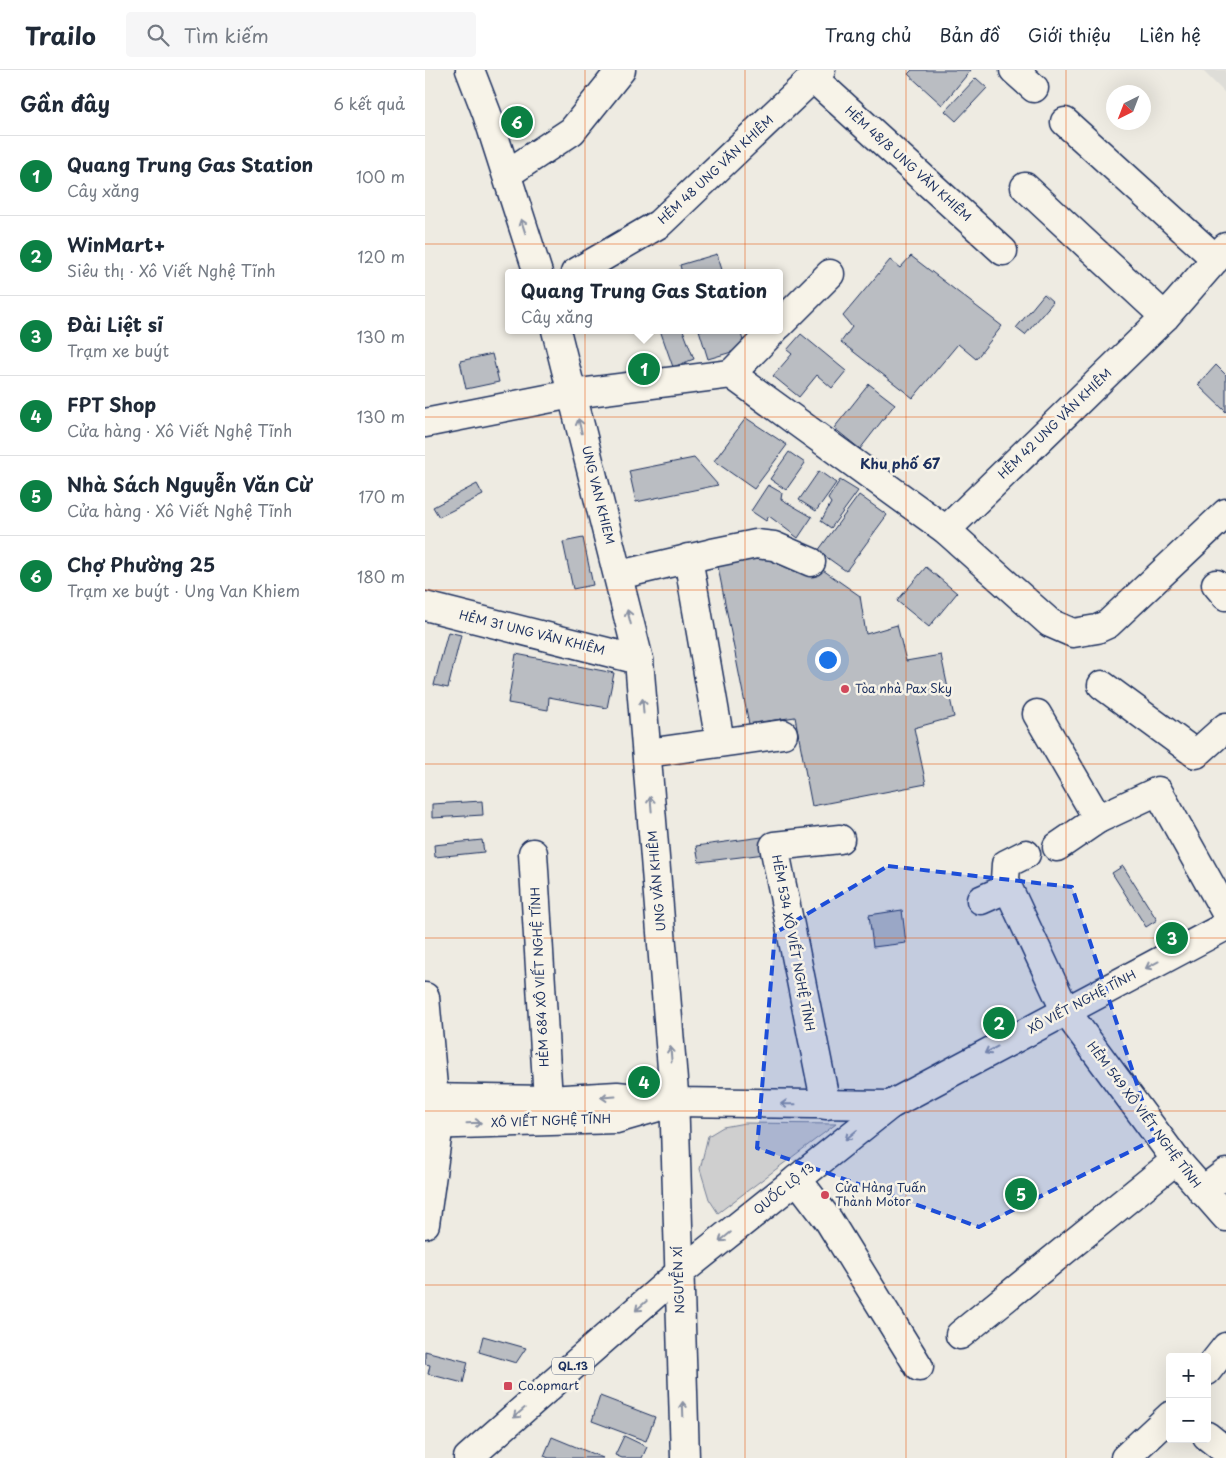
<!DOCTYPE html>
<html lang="vi">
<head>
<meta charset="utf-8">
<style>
  :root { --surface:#fff; --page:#f6f6f7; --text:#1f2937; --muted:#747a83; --line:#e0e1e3; --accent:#0b8043 }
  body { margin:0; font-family:"Playpen Sans",sans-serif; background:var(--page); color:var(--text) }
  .controls { position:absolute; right:15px; bottom:15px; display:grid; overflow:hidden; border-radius:5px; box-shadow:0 5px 20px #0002 }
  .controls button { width:45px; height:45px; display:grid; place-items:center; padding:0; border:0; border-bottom:1px solid var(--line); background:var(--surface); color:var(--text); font:25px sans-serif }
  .compass { position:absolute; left:681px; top:15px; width:45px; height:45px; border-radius:50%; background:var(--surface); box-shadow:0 5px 20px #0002; rotate:222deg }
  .you { position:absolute; left:402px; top:589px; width:18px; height:18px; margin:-12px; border:4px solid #fff; border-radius:50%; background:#1a73e8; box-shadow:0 0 0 8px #1a73e833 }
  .badge { display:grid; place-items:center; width:32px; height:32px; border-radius:50%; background:var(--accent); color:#fff; font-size:16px; font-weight:700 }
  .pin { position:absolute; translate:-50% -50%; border:2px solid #fff; box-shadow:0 1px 5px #0006 }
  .popup { position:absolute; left:80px; top:199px; width:278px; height:65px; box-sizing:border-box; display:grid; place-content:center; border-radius:5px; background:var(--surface); filter:drop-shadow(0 1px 4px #0005); font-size:16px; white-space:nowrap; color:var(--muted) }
  .popup b { font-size:19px; color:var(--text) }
  .popup::after { content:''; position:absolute; left:50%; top:100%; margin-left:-10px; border:10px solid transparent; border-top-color:var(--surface) }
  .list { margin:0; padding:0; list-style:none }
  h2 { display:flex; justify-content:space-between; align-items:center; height:65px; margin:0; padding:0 20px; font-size:21px }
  h2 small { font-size:16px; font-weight:400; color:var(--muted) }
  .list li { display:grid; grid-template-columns:32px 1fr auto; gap:15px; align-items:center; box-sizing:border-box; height:80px; padding:0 20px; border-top:1px solid var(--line) }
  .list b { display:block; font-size:19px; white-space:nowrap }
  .list p { margin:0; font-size:16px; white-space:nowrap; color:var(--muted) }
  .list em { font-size:16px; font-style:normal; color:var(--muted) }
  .icon { flex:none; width:28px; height:28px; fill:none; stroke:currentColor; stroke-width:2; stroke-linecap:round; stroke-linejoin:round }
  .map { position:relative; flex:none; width:801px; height:1388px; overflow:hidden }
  header { display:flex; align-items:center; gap:30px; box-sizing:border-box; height:70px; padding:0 25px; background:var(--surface); border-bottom:1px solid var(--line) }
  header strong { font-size:24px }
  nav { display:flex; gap:28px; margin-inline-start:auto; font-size:18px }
  .search { width:350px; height:45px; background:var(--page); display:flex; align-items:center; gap:12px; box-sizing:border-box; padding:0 18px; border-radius:5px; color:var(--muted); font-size:19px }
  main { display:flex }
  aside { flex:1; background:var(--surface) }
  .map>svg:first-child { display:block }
  .built { fill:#deddd8 }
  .green { fill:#cfcfcf; stroke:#757f96 }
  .building { fill:#babdc2; stroke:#1b2f5e }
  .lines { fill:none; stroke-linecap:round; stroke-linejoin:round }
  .minor-casing { stroke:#1b2f5e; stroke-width:31 }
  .major-casing { stroke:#1b2f5e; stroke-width:31 }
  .minor { stroke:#f7f3e8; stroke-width:28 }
  .major { stroke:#f7f3e8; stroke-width:28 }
  .oneway { stroke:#8991a3 }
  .marked { fill:#1d4ed8; fill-opacity:0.2; stroke:#1d4ed8; stroke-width:4; stroke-dasharray:10 6; stroke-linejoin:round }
  .grid { fill:none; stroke:#e8590c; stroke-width:1; stroke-opacity:0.55 }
  .poi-dot { fill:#d1495b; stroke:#f7f3e8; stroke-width:2 }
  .labels { text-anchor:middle; stroke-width:5; stroke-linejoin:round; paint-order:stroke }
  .shield { fill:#f7f3e8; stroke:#5d6a87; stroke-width:1 }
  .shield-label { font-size:11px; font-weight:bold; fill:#1b2f5e }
  .street-label { font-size:12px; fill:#1b2f5e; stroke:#f7f3e8 }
  .poi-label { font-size:12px; fill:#1b2f5e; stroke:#f7f3e8; text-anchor:start }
  .neighbourhood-label { font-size:14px; font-weight:bold; fill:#1b2f5e; stroke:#f7f3e8 }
</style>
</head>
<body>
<header>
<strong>Trailo</strong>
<div class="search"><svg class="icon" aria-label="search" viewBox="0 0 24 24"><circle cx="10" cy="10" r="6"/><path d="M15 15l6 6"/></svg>Tìm kiếm</div>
<nav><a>Trang chủ</a><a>Bản đồ</a><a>Giới thiệu</a><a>Liên hệ</a></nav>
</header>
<main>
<aside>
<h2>Gần đây<small>6 kết quả</small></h2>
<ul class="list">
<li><span class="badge">1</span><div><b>Quang Trung Gas Station</b><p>Cây xăng</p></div><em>100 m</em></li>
<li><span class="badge">2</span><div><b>WinMart+</b><p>Siêu thị · Xô Viết Nghệ Tĩnh</p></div><em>120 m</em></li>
<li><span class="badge">3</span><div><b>Đài Liệt sĩ</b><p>Trạm xe buýt</p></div><em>130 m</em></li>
<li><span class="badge">4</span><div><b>FPT Shop</b><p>Cửa hàng · Xô Viết Nghệ Tĩnh</p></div><em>130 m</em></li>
<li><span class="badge">5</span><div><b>Nhà Sách Nguyễn Văn Cừ</b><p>Cửa hàng · Xô Viết Nghệ Tĩnh</p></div><em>170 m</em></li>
<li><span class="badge">6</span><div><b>Chợ Phường 25</b><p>Trạm xe buýt · Ung Van Khiem</p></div><em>180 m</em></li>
</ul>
</aside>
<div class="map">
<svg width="801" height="1388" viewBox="0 0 801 1388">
  <rect width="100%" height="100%" fill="#eeebe2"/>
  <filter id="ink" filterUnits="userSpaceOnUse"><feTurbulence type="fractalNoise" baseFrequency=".02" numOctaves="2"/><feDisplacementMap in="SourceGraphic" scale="10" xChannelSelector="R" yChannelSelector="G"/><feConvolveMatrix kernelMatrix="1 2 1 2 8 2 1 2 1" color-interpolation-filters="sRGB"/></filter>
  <g filter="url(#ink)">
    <polygon class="built" points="777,0 801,0 801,24"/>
    <polygon class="green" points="320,1053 411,1054 293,1143 284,1129 275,1099 283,1066 298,1057"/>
    <g class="building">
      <polygon points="487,0 546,0 517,35 483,4"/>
      <polygon points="551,8 562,18 531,51 520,41"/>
      <polygon points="292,184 298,203 257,203 255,195"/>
      <polygon points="486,186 577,256 551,289 533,274 488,328 416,272 427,257 418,246 465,190 475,198"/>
      <polygon points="619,224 628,232 600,265 591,258"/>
      <polygon points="235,260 258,260 269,289 248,297"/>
      <polygon points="274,260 315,260 320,278 283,289"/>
      <polygon points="376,264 421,301 407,318 392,305 374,327 348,306 367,284 362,280"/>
      <polygon points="67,284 74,312 41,319 35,291"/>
      <polygon points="791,295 801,305 801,342 773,315"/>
      <polygon points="444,314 470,334 435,379 409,358"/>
      <polygon points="321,348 362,375 329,419 289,391"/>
      <polygon points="364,382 380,393 361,420 345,409"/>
      <polygon points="269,388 293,415 211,432 204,401"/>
      <polygon points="394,401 411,413 391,441 374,430"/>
      <polygon points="415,410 433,421 406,458 396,451 406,433 403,429"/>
      <polygon points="52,414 58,425 14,447 8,437"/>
      <polygon points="343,415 357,423 356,429 387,447 373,468 344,446 341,451 326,441"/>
      <polygon points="434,425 462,445 421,501 393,481"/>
      <polygon points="158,468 168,515 148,519 138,472"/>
      <polygon points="331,479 344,489 366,490 395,498 435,526 441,564 472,555 481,591 516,585 529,647 489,658 501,714 387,736 370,647 324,654 291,487"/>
      <polygon points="501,497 532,523 504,557 472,531"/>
      <polygon points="23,562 36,565 23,618 9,615"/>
      <polygon points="91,584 189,603 182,638 124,627 123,640 83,633"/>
      <polygon points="57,731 58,745 7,748 7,734"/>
      <polygon points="337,767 340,784 274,792 271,776"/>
      <polygon points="57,770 59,782 10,787 9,775"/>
      <polygon points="698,796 732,850 721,857 687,803"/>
      <polygon points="477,840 481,873 448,877 444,845"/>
      <polygon points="58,1266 101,1278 91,1293 54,1282"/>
      <polygon points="0,1281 43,1292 38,1313 3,1304 5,1295 0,1294"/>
      <polygon points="175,1326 230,1347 221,1371 167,1351"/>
      <polygon points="199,1366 222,1377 217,1388 197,1388 190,1385"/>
      <polygon points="127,1367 178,1388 124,1388 119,1386"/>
    </g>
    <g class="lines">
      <g class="minor-casing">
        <g id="minor">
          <polyline points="589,0 609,18"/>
          <polyline points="388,8 578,181"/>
          <polyline points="640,52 791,189"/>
          <polyline points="82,104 147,61 196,0"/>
          <polyline points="600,117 740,247"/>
          <polyline points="150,203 234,154 396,0"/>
          <polyline points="354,255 405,204"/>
          <polyline points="306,304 349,260"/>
          <polyline points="0,353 147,324 306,304 521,460 625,553 648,563 672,559 683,554 801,443"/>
          <polyline points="521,460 740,247 801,177"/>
          <polyline points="263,488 295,672"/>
          <polyline points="194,505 287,483 331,474 349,476 386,492"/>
          <polyline points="791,514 801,526"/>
          <polyline points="0,536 214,590"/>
          <polyline points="677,615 771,684 801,657"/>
          <polyline points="612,644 673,749 733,721 801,843"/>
          <polyline points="222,683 358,664"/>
          <polyline points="632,777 673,749"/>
          <polyline points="108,783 123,1030"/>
          <polyline points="583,818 580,810 581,794 601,784"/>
          <polyline points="556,830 583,818 640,940 751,1090 801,1147"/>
          <polyline points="0,927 9,1028"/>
          <polyline points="401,1035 349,776 415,769"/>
          <polyline points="372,1109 404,1151 494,1297"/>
          <polyline points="777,1121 801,1103"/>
          <polyline points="0,1154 14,1054"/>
          <polyline points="535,1265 751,1090"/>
          <polyline points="782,1301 801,1277"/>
          <polyline points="782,1366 801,1381"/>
          <polyline points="700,1388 745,1346"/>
        </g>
      </g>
      <g class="major-casing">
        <g id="major">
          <polyline points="45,0 62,44 113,203"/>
          <polyline points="131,260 214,590 249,1023 260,1388"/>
          <polyline points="0,1028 123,1030 192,1026 249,1032 465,1035 801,856"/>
          <polyline points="0,1055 191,1049 236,1036"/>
          <polyline points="43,1388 253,1204 465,1035"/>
        </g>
      </g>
      <use href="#minor" class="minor"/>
      <use href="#major" class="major"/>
    </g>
    <defs><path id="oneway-shaft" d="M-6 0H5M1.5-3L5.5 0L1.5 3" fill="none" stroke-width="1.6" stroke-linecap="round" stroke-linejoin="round" transform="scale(1.25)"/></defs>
    <g class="oneway">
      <use href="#oneway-shaft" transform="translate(98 156) rotate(-108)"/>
      <use href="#oneway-shaft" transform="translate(155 356) rotate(-104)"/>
      <use href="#oneway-shaft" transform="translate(204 547) rotate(-104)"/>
      <use href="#oneway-shaft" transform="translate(218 636) rotate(-94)"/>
      <use href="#oneway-shaft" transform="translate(226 734) rotate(-95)"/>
      <use href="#oneway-shaft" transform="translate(727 895) rotate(152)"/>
      <use href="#oneway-shaft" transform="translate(566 980) rotate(152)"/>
      <use href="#oneway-shaft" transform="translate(246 984) rotate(-95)"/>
      <use href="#oneway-shaft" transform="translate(183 1027) rotate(176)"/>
      <use href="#oneway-shaft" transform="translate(363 1034) rotate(-179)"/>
      <use href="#oneway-shaft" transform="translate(49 1053) rotate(-2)"/>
      <use href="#oneway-shaft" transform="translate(426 1065) rotate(141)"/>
      <use href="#oneway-shaft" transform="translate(300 1167) rotate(141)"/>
      <use href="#oneway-shaft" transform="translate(216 1236) rotate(139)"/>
      <use href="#oneway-shaft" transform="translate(258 1339) rotate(-92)"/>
      <use href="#oneway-shaft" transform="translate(94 1343) rotate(139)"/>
    </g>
  </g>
  <path class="marked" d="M463,796L647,817L730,1069L554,1157L332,1078L350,863Z"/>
  <path class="grid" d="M160,0V1388M320,0V1388M481,0V1388M641,0V1388M0,174H801M0,347H801M0,520H801M0,694H801M0,868H801M0,1041H801M0,1215H801"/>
  <g class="poi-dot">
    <circle cx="420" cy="619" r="5"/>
    <circle cx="400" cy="1125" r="5"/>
    <rect x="78" y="1311" width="10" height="10" rx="2.5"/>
  </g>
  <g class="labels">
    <rect class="shield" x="127" y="1287.5" width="42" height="17" rx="4"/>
    <g class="shield-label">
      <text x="148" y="1300">QL.13</text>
    </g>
    <g class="street-label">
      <text transform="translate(483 94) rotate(42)" y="4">HẺM 48/8 UNG VĂN KHIÊM</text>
      <text transform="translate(291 100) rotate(-43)" y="4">HẺM 48 UNG VĂN KHIÊM</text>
      <text transform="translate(630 354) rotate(-44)" y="4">HẺM 42 UNG VĂN KHIÊM</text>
      <text transform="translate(173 425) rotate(76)" y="4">UNG VAN KHIEM</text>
      <text transform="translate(107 563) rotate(14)" y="4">HẺM 31 UNG VĂN KHIÊM</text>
      <text transform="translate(232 811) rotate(-95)" y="4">UNG VĂN KHIÊM</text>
      <text transform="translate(368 873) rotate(79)" y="4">HẺM 534 XÔ VIẾT NGHỆ TĨNH</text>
      <text transform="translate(115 907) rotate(-93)" y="4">HẺM 684 XÔ VIẾT NGHỆ TĨNH</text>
      <text transform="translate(657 932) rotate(-28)" y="4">XÔ VIẾT NGHỆ TĨNH</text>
      <text transform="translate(719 1045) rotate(53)" y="4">HẺM 549 XÔ VIẾT NGHỆ TĨNH</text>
      <text transform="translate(126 1051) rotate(-2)" y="4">XÔ VIẾT NGHỆ TĨNH</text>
      <text transform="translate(359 1119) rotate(-39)" y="4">QUỐC LỘ 13</text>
      <text transform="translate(254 1210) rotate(-92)" y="4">NGUYỄN XÍ</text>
    </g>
    <g class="poi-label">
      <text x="430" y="623">Tòa nhà Pax Sky</text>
      <text x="410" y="1122">Cửa Hàng Tuấn<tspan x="410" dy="14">Thành Motor</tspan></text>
      <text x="93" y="1320">Co.opmart</text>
    </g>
    <g class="neighbourhood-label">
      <text x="475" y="399">Khu phố 67</text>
    </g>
  </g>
</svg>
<div class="controls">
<button>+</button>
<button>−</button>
</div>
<svg class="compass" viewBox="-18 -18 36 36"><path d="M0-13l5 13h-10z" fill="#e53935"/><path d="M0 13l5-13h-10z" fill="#747a83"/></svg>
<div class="you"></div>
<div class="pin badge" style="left:219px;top:299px">1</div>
<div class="popup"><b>Quang Trung Gas Station</b>Cây xăng</div>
<div class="pin badge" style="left:574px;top:953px">2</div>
<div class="pin badge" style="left:747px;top:868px">3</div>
<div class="pin badge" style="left:219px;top:1012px">4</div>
<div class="pin badge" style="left:596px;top:1124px">5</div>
<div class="pin badge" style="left:92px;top:52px">6</div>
</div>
</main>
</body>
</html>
